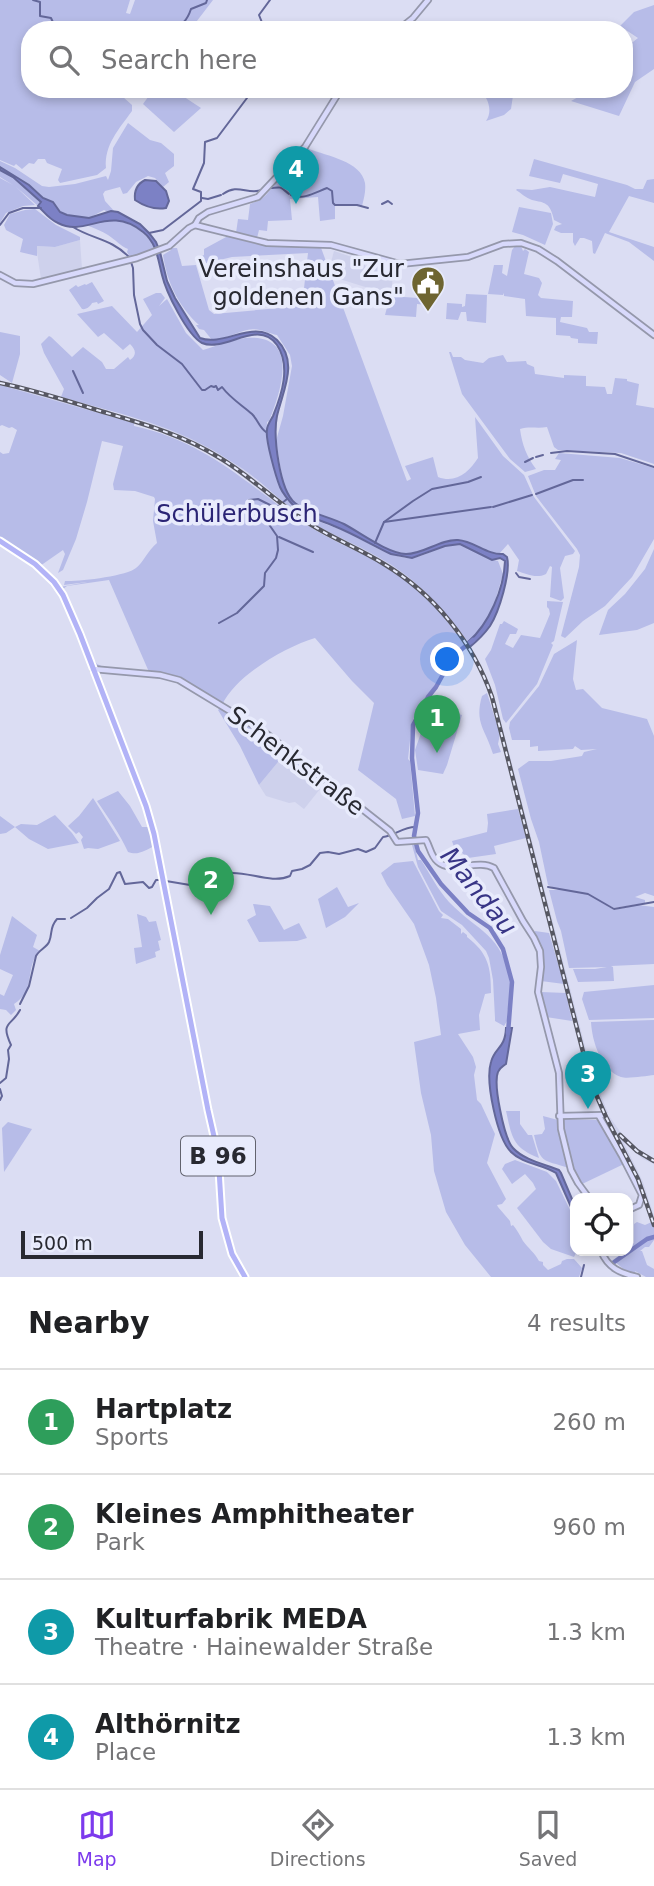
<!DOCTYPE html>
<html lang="en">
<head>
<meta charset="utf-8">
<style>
  :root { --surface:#fff; --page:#f6f6f6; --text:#202124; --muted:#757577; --line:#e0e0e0; --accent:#7c3aed }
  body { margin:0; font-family:"DejaVu Sans",sans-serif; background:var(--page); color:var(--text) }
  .controls { position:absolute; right:21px; bottom:21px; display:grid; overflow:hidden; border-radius:14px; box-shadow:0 4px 10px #0003 }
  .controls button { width:63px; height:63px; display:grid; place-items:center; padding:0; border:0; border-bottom:2px solid var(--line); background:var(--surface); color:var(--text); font:35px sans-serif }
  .scale { position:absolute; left:21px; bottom:18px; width:182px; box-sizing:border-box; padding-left:7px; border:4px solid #282931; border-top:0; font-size:19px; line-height:24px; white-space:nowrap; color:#282931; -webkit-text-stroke:5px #e8ebfc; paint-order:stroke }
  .you { position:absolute; left:448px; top:660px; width:24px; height:24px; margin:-18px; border:5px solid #fff; border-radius:50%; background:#1a73e8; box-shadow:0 0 0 10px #1a73e833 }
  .badge { display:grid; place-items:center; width:46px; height:46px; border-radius:50%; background:var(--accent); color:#fff; font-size:23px; font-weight:700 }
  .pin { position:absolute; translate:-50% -58px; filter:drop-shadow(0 2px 4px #0008) }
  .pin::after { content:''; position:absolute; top:37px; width:24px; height:21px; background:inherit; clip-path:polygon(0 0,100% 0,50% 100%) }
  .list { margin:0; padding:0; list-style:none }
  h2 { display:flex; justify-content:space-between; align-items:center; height:91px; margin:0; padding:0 28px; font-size:30px }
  h2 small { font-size:23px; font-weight:400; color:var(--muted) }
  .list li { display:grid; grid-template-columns:46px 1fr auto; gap:21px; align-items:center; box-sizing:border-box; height:105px; padding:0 28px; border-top:2px solid var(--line) }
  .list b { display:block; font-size:26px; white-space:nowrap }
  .list p { margin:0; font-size:23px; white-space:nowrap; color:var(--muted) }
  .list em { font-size:23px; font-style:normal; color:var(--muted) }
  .icon { flex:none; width:38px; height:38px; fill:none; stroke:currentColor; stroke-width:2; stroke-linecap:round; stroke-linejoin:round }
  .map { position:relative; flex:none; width:654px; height:1277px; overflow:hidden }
  .search { position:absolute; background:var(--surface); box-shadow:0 4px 10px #0003; left:21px; right:21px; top:21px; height:77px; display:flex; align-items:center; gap:18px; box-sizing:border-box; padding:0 24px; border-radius:28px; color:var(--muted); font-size:26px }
  .sheet { height:511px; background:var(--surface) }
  nav { display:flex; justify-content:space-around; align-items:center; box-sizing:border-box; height:98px; border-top:2px solid var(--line); background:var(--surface); font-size:19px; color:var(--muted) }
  nav a { display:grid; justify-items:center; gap:4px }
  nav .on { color:var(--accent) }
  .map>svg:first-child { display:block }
  .built { fill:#ced1ec }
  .green { fill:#b7bce8; fill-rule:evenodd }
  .water { fill:#7c81c5; stroke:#636799; stroke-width:2 }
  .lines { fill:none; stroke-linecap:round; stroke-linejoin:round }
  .stream { stroke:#636799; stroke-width:2 }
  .river { stroke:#7c81c5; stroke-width:4.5 }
  .secondary-casing { stroke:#9598ab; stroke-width:8 }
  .primary-casing { stroke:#fff; stroke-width:9 }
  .secondary { stroke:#d8d9fb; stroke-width:4.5 }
  .primary { stroke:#b2b3f7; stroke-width:5 }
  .rail-casing { stroke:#565762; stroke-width:4.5 }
  .rail { stroke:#e8ebfc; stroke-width:2; stroke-dasharray:5; stroke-linecap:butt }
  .labels { text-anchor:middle; stroke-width:7; stroke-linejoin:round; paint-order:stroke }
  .shield { fill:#e8ebfc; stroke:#62636e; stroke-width:2 }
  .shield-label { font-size:23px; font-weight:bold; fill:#282931 }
  .poi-label { font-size:24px; fill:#282931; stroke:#e8ebfc; text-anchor:end }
  .park-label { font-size:24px; fill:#2b2575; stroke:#e8ebfc }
  .street-label { font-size:24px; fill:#282931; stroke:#e8ebfc }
  .water-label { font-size:26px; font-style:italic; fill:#383586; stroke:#e8ebfc }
</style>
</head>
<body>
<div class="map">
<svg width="654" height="1277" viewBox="0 0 654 1277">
  <rect width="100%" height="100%" fill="#dbddf3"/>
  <g class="built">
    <polygon points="80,240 82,269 41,279 36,246 55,247"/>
    <polygon points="334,251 352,257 355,253 361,255 367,271 371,259 394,265 391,295 333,277 330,266"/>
    <polygon points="0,380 156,425 183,435 204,445 243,469 278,498 275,501 273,501 223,461 181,439 157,430 0,385"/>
    <polygon points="305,518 384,560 402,572 437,603 458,628 455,630 422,594 398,575 310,527 302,522"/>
    <polygon points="481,665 497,706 592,1073 608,1113 603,1114 587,1074 500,730 490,695 478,667"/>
    <polygon points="283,756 301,771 305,769 304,766 314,775 310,774 307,778 320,789 304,809 295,802 289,803 266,796 259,785"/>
    <polygon points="609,1116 624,1137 635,1147 654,1159 654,1164 643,1159 623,1141 643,1182 654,1216 650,1217 637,1181 604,1117"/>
  </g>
  <g class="green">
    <path d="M0,0H130L126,13L130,14L135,0H213L190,30H30V89H114L132,105V111C119,129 104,145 106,168L97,175L60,183L58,180L62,169L47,163L45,159H38L34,164L29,163L22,169L16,164L14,166L0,160Z"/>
    <polygon points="654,5 654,69 635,82 619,116 571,101 582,95 590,94 588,90 581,89 624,89 624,49 638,38 620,26 634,12"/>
    <polygon points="154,89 172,89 201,108 174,132 143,104"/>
    <path d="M498,89H514L511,109L504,115L486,121C491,114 490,105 486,98Z"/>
    <polygon points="128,123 150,140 161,143 174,154 174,166 165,173 169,182 163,187 155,178 148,176 136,182 127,193 123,194 120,187 105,191 103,194 105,201 115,212 108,212 104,210 89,218 67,215 60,212 53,202 44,198 28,184 0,167 0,161 15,168 42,186 49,187 75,184 106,176 108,180 111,171 113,148"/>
    <path d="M308,145L309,149C327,156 361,161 365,183C366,191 364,198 362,206L335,205V219L320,221L318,197L290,199L292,220L268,221L267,231L259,230L257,238L236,233L238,219L248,220L250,204L260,200L266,195Z"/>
    <path d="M534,159L627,185L635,189H643L647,180L654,179V203L629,196L609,232L654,247V261L629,242L605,233L595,254L593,253L592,241L584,238H580L575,246L573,242V233H561L554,230L556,226L562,224L554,220C550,202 545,203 532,200C526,198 521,193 516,190L517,189L532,190L550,187L595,197L598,184L563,174L560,183L529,176Z"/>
    <polygon points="0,170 13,177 42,202 37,205 16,187 35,205 23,206 6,213 0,223 0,178 13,185 0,177"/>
    <polygon points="519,207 551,213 553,224 545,245 523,235 512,232"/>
    <polygon points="35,209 56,225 80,237 80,240 55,247 37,246 37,256 20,252 23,239 6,230 4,225 10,214 25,210"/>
    <path d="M105,220C128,219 145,231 156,249L130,257L127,252L128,249C120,246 116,240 108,235C102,231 94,228 86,225Z"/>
    <path d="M228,236L263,243L320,245L407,481L411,479L405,466L433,457L438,477C456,484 469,472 478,458L475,417L503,456L524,475L534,497L575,551L573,554L565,556L560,568L564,598L561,601L550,597L552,567L550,566L546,574C536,579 527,574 517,571L519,560L508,544L499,554L495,555L467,542L456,540L444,542L420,551L406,554L397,552L388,549L338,522L295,503L284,488L276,441L283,416L292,366L290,355L277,335C268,333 257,327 247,330C235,333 225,339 212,340L204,330L199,329L196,325H199C178,306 167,282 163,255L171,250V248H177L182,266L196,265L209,310L214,314L302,306L308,253L232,257L199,265L200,257L204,255V249Z"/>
    <polygon points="516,245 521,246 523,251 525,249 529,252 524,274 539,278 542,283 538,295 541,298 573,301 572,317 561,317 560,322 587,328 589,332 598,332 597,344 578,343 578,339 571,338 570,336 556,335 556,318 526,316 525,299 504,296 504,293 503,295 488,294 494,265 503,265 502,273 507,276 512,250"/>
    <path d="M92,282L104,301L98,304L97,302L92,303C91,306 86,310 82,309L69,290L76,285L78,287L85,284L86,285Z"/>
    <path d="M156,293H161L165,298L159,306L167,299L186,333L203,350C216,346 232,340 245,338C301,333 281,391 269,421L267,422C265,449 279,499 303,514C319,523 337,527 353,535C370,544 388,556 407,558C426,559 441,542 459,544C473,545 484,559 498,561L503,574L494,605L486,622L468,642C444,610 419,581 385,561C362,547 337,537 314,524C288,509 267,486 243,469C234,463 225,458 216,452C169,424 113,412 61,397L64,389L44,353L41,344L49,336L51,337L72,357L83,347L102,362L106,369H114L128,357L130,360C137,355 136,350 130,344L123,350L104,333L98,337L77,314L112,306L137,332L152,315L143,299Z"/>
    <polygon points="466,294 487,295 486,323 467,321 466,312 461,312 458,320 446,319 447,303 462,304 462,307 465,306"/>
    <polygon points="390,296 418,298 428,297 428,305 417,304 416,317 385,315"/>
    <polygon points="0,332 20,336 20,354 12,383 0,375"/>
    <path d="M449,352H451L453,357H461L465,360L483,363L489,358L503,355L507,362L526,361L527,364L534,367L535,374L564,378V375L586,376V386L605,387L607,394H612L615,378L627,379V381L639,384L636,405L654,408V464L621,453L558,450L554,447L547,427C537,429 530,426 520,429C522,445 527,457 536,469L525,472L510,459L462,394Z"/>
    <path d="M0,385L134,423V426C207,442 245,483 304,523C328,539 355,550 380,563C414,582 443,612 465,644L450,660L439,679L419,707L412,722L408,759L410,761L415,816L402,819L396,799L358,770L374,703L352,681L315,638C285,647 235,676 222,705L179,679L104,669L94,665L60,587L87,582L64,585L65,581C77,582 127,576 136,568C143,563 148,550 157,543L153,521L155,499L154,497L135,491L114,490L113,484L123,446L102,441L87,502L76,539L63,570L58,573L65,554L63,550L40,566L0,538V452L3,454L9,453L17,430L12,427L9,428L2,425L0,426ZM109,580L149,672L108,669L97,664L91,656L63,589L67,586Z"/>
    <polygon points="559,453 620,458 654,468 654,539 632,577 605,606 583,621 565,638 561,636 579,567 580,555 577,549 536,496 528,476 544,470 555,470 561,460 555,459"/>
    <polygon points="654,549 654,623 637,630 599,635 608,610 625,594 645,569"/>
    <polygon points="547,601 563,602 554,641 551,643 553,645 537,684 506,723 503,719 495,685 485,659 491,650 500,624 502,624 504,621 518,629 516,634 510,634 505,644 513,648 521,635 540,638 550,614 549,609 547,607"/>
    <polygon points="577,640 573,679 576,690 583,689 602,708 647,719 654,736 654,896 645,893 635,897 645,900 645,903 614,908 591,896 614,910 638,905 654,907 654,964 611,966 613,967 614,981 578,982 573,969 595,969 607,967 569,968 561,931 557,921 549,890 559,890 548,885 539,842 531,819 518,769 529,761 551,761 582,756 584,752 597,749 581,750 575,746 573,749 538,751 538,746 530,747 530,740 512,740 509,728 510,722 539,686 554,654"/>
    <path d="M487,693L500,734L498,744L501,752L493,754C486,730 474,723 482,696Z"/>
    <path d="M221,707C241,719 298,750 305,771L304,773L300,772L301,770L283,756L259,785L240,746L218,710Z"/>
    <polygon points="430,707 462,715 447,765 443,774 418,770 415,750"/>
    <path d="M118,791L130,806L142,827H150L154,846C146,850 138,856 128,852C120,834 109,819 97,801Z"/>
    <polygon points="93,798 120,841 98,849 88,848 84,849 81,840 83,837 79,832 76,834 68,826 79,816"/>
    <polygon points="518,809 526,838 494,846 496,854 468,858 462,853 456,853 452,841 487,832 488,823 487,814"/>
    <polygon points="55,815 72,833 79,843 48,849 29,839 15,827 6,833 0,834 0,816 15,827 21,824 37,825"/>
    <path d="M414,844L418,860H421C430,874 438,890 449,902C478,932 503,934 510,982C511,995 507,1008 507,1021L504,1026L495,1021V1018L493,980L489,958L486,951L462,925L441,911L418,867L412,845Z"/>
    <path d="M413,861L439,911L443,915L441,918L448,919L461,929V934L463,932L467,935V937C488,953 491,967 491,993L485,994L479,1015L480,1030L458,1034L473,1057L476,1067L474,1075L477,1100L481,1104L495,1134L487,1163L506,1199L502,1204L497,1205L498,1207L510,1221L511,1226L513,1225C517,1230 520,1235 523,1241C528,1248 535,1253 539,1261L543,1262V1265L548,1270L561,1264L562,1261L567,1259H574L582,1268L579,1277H491L465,1245L446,1212L434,1171L431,1135L421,1093L414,1042L441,1035L436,998L429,965L414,924L387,885L381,873L394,863Z"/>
    <polygon points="337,887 348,907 359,903 345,917 326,928 318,899"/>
    <polygon points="253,904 270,906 284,930 299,923 307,938 297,941 259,942 247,920 256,915"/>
    <polygon points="137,914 146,917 149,922 156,921 161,940 158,941 160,950 155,952 156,957 136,964 134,948 142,947"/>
    <path d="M12,916L37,935L33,947L40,951C24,966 37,990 14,1004L16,1010L11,1015L6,1010L0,1009V994L4,996L13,975L0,969V955Z"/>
    <path d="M535,931L549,933L564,984L541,981C544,964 544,948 534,934Z"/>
    <polygon points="654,985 654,1018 589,1020 582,999 584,992"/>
    <polygon points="541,992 566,993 572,1021 546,1017"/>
    <path d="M654,1020V1075C646,1076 627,1079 621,1077C601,1070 592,1041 591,1022Z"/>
    <path d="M506,1111H520V1124L528,1135H532L539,1158C512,1147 512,1137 506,1111Z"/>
    <path d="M543,1116L558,1120L569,1168C541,1159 541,1164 534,1135L542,1134L545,1129Z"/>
    <path d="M561,1119L598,1120L624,1164L580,1185C569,1164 565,1143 561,1119Z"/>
    <polygon points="8,1122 32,1129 4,1172 2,1128"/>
    <polygon points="515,1160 547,1172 556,1181 571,1212 575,1235 575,1251 577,1251 574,1257 551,1249 543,1242 517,1208 536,1189 533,1183 525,1174 512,1184 502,1169 505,1164"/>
    <path d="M654,1221V1240L649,1247H645L640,1251H642L647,1265L654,1269V1277H646L635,1271L636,1275C627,1273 620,1266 613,1260L625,1251H628V1248L634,1243V1224L637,1222L645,1225Z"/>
  </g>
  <g class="water">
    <path d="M0,167L29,185L43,198L53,202L60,212L67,215L89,218L111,211L118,212L140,224L149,233L156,242L160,252L167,281L175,298L200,338C225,347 254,318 277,340C299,362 283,390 277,416C273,435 279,490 295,503C306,512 330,517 344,524C361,533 387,553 406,554C424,554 440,539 458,540C474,541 487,555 503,554L507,557C511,573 499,612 490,626C485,633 477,641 471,646L468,642C489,624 504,589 505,561L500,558L492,560L460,544L445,546L412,558L391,554C372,545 354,534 334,526C321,520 307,518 296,508C290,502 283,494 280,487C276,477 265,439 267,430C267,425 271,420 273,416C282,394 291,366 277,345C258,318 225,353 202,343C187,335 166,292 162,275C158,260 157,243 143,232C108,204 86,238 58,223C50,220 44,212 38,206L41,202L13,177L0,170Z"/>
    <path d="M145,180L156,181L166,191L169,201L166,208C155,210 144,206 135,200C134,191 137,184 145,180Z"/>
    <path d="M506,1028H512L506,1064C502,1067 500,1067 498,1072C493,1084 504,1138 513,1148C524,1160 544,1164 559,1170L561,1173L575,1206V1216L556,1173C542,1164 523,1164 511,1152C497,1138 485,1081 491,1062C495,1047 505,1049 506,1028Z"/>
  </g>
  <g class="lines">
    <g class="stream">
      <polyline points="33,0 40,2 40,16 51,18 56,29 68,30"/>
      <path d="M169,30C182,26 187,21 191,9L206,3L207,0"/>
      <polyline points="265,30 259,15 270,0"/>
      <path d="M271,188C282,187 279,186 289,194"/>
      <path d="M223,194C238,183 247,195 262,190"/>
      <path d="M291,195C304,200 314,193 327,188L332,191L333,203L335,205H357L368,208"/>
      <polyline points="202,198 208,199 221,195"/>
      <polyline points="382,204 388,201 392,204"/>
      <polyline points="0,225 9,213 23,208 41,208"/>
      <path d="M73,227C92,239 112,239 129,257"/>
      <polyline points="149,233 163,230 201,201 201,192 193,189 204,163 205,142 217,138 247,98 250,89"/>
      <path d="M131,262L133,268L134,295L140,324L143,330L157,345L182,364L202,390H205L211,386L214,387L216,386L218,390L222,387C231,399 242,405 252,414C258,420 259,427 266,432"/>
      <polyline points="73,371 83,393"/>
      <polyline points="551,453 567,451 615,454 654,467"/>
      <polyline points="536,457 543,455"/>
      <polyline points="525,462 533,458"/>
      <polyline points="536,494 573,480 583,480"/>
      <polyline points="249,500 258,499 276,508 287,499"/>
      <polyline points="493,507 532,495"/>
      <polyline points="384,522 491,507"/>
      <polyline points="279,537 313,552"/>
      <polyline points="375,543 384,522 413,501 432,489 468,482 481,477"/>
      <polyline points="516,573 519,577 530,579"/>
      <polyline points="219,623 237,613 264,586 265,573 276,558 278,550 277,536 268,523 269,517 276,508"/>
      <path d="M166,881L202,887C213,885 223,873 231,873C250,872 272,884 290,876L292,871L302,869L310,865L320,853L328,852L339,854L358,849L366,852L375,848L383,837C394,836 403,827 415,827"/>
      <polyline points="548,887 588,894 614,909 654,902"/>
      <polyline points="71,918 87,908 97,898 109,889 117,873 120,872 125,884 143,882 149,888 152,887 156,880 161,880"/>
      <path d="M20,1004L29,986L36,956C39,950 46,948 49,942C53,933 49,928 57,919H65"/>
      <path d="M0,1083L6,1078L9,1059L8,1050L11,1045C0,1021 11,1027 20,1010"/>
      <polyline points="0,1089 2,1096 0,1100"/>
      <polyline points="581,1277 584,1265"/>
    </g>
    <g class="river">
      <polyline points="473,640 457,653 451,660 436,687 428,697 413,725 412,758 418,813 414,836 418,851 441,884 468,913 490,928 503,949 512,982 508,1033"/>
      <polyline points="610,1265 647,1239 654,1237"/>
    </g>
    <g class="secondary-casing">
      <g id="secondary">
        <polyline points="398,30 413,18 428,0"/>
        <polyline points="195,225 267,243 331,245 400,264 468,257 503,244 521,243 538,249 557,261 654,335"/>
        <polyline points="0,275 15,283 33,284 137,258 169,246 189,228 195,225 199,218 208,212 258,197 305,147 341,89"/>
        <path d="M93,669L160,675L179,680L263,731L390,831L397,842L426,840C430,847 431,856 437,861C452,875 477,858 494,868L523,921L534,938L540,951L541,967L538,992L559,1073L561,1129L571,1170L578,1183L589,1198"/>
        <polyline points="559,1116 603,1115"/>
        <polyline points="599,1116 622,1156 642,1195 639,1205 628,1210"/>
        <path d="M601,1251C608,1268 620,1273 637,1277"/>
      </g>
    </g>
    <g class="primary-casing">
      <polyline id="primary" points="0,541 35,564 54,582 63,595 80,634 146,806 154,834 208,1110 218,1154 222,1218 232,1254 245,1277"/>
    </g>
    <use href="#secondary" class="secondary"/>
    <use href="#primary" class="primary"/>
    <g class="rail-casing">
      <g id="rail">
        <path d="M0,383C33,390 65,400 97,410C140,423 182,434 220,458C252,477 278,504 310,524C334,539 360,549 384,564C434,594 473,642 492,697L591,1083L606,1117L638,1179L654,1225"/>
        <polyline points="620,1135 637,1151 654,1161"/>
      </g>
    </g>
    <use href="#rail" class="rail"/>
  </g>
  <defs>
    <g id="civic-pin" transform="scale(1.75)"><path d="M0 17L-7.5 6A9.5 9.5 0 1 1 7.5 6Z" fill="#6e6531" stroke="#e8ebfc"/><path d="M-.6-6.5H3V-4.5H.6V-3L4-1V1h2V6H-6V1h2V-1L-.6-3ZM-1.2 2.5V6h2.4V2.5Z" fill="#fff"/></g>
  </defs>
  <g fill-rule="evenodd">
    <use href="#civic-pin" x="428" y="283"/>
  </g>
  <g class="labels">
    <rect class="shield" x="181" y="1136.5" width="74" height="39" rx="5"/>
    <g class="shield-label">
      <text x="218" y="1164">B 96</text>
    </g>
    <g class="poi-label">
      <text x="404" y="277">Vereinshaus "Zur<tspan x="404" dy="28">goldenen Gans"</tspan></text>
    </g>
    <g class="park-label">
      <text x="237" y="522">Schülerbusch</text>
    </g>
    <g class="street-label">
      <text transform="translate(296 761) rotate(37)" y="8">Schenkstraße</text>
    </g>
    <g class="water-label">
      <text transform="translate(479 891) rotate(51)" y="9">Mandau</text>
    </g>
  </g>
</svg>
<div class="controls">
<button><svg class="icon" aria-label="locate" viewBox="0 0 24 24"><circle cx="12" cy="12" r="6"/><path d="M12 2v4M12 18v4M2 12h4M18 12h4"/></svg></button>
</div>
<div class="scale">500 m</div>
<div class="you"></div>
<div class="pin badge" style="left:437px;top:753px;background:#2e9e5b">1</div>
<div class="pin badge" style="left:211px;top:915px;background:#2e9e5b">2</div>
<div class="pin badge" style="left:588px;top:1109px;background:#0f9aa8">3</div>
<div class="pin badge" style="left:296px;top:204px;background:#0f9aa8">4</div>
<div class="search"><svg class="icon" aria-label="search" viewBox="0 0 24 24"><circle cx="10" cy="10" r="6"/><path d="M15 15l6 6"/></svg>Search here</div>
</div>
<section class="sheet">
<h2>Nearby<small>4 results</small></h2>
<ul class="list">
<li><span class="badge" style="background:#2e9e5b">1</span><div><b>Hartplatz</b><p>Sports</p></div><em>260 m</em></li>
<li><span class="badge" style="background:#2e9e5b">2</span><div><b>Kleines Amphitheater</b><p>Park</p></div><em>960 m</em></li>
<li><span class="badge" style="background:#0f9aa8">3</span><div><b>Kulturfabrik MEDA</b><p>Theatre · Hainewalder Straße</p></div><em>1.3 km</em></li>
<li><span class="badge" style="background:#0f9aa8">4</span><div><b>Althörnitz</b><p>Place</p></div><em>1.3 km</em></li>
</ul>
</section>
<nav>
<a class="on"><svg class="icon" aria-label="map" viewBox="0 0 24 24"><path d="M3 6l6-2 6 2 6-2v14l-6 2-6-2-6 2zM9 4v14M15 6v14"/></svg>Map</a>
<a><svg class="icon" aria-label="directions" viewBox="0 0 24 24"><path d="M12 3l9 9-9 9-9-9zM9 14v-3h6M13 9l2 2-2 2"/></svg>Directions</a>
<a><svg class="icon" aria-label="saved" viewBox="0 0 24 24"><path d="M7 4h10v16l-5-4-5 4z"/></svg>Saved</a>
</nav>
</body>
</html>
